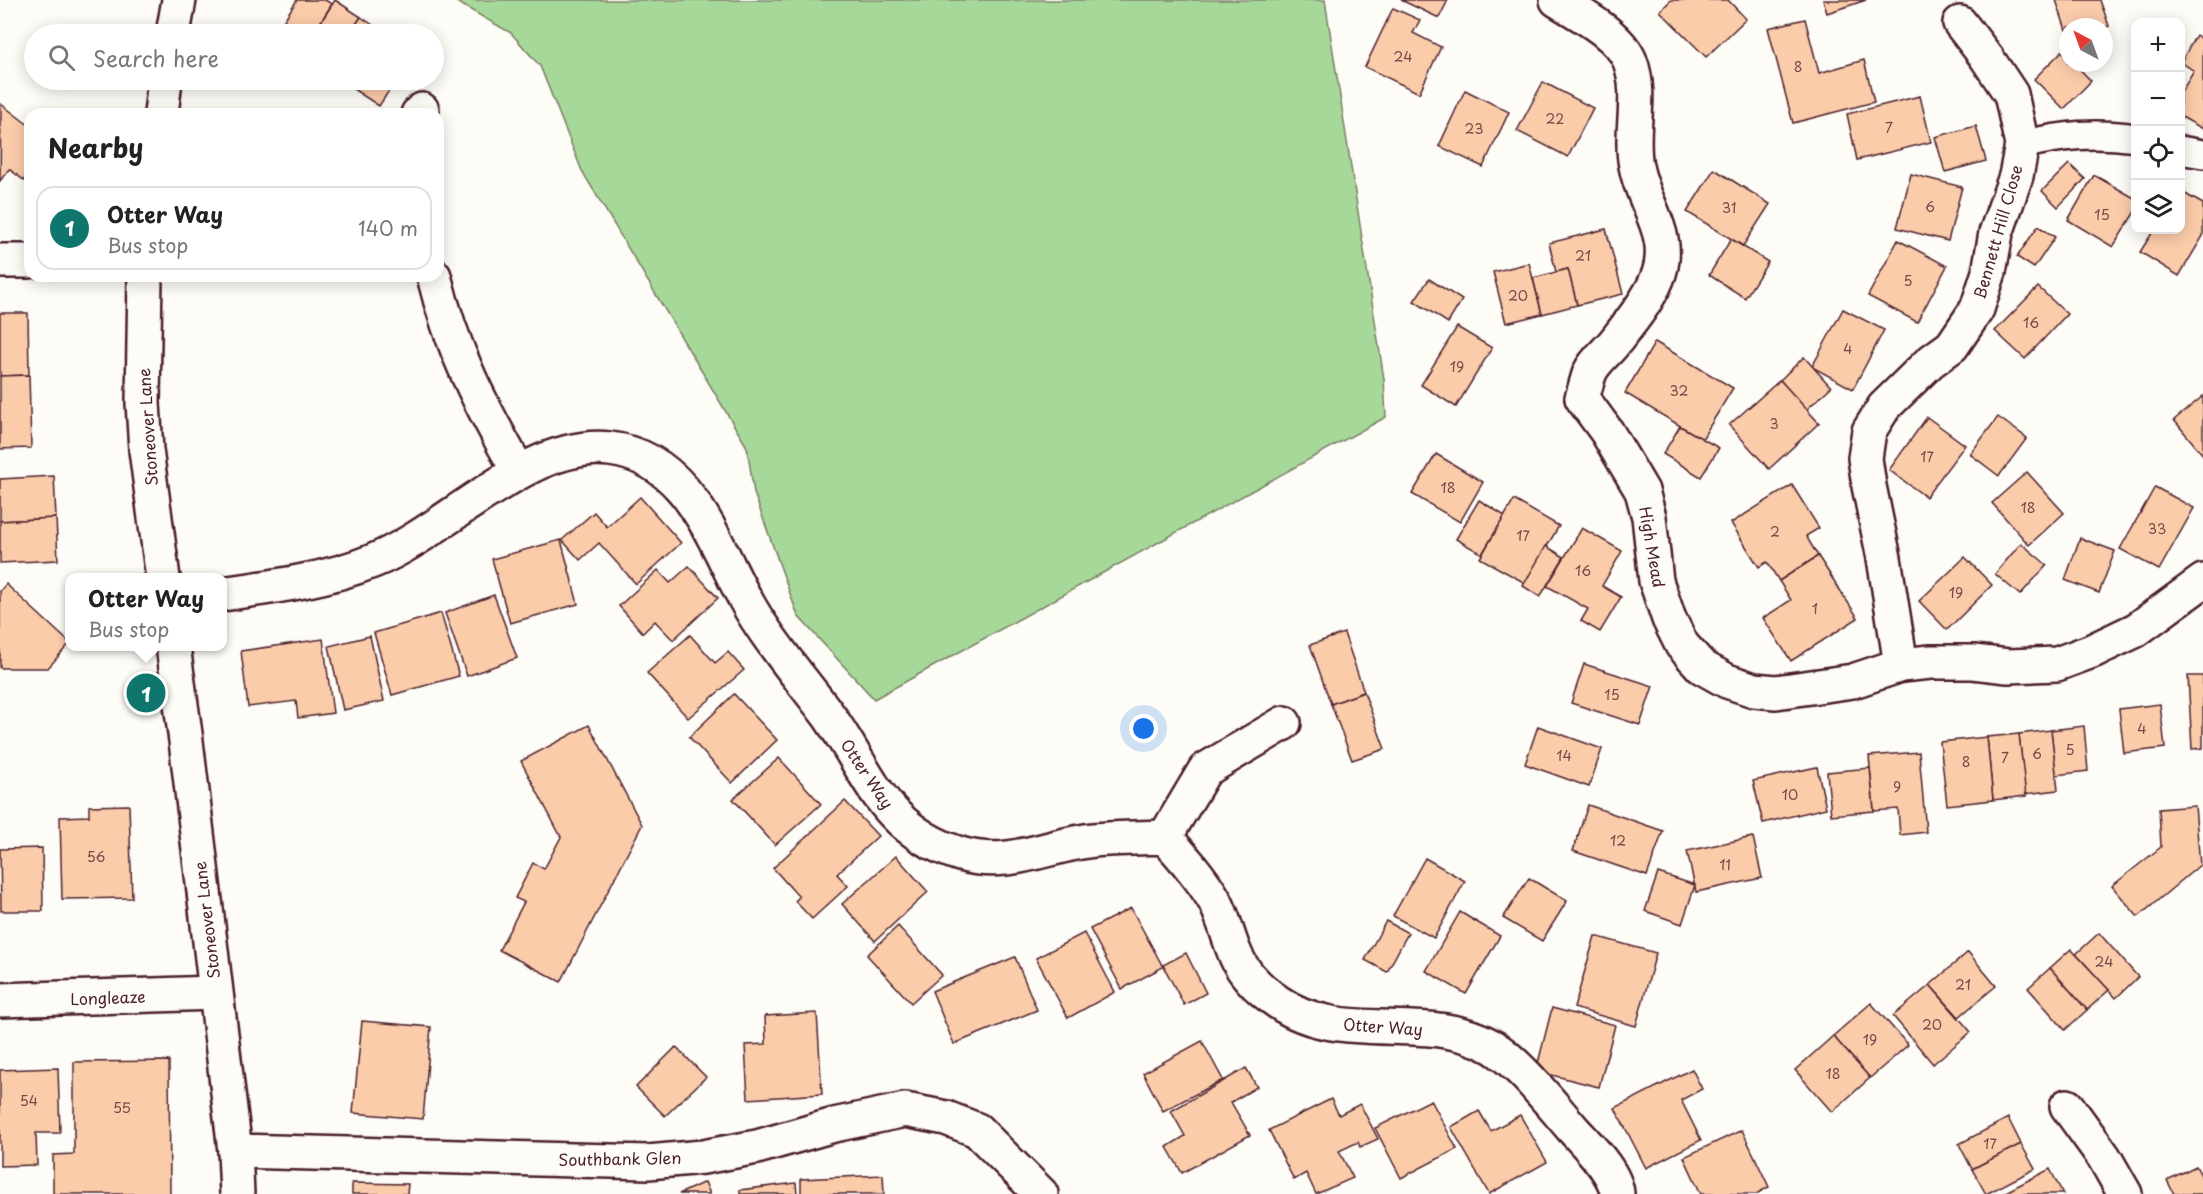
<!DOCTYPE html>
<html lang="en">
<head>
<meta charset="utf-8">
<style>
  :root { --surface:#fff; --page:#f2f2f2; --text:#222; --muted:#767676; --line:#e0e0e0; --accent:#0f766e }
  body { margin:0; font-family:"Playpen Sans",sans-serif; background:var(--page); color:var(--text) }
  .controls { position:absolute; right:18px; top:18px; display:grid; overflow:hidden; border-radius:12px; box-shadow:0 3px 15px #0003 }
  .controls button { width:54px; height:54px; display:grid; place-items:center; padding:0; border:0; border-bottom:2px solid var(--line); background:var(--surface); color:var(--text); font:30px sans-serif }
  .compass { position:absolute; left:2059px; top:18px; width:54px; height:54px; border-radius:50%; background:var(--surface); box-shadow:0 3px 15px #0003; rotate:319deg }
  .you { position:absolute; left:1144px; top:729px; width:21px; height:21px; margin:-15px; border:4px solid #fff; border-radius:50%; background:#1a73e8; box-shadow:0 0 0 9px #1a73e833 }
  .badge { display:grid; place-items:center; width:39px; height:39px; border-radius:50%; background:var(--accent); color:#fff; font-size:20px; font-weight:700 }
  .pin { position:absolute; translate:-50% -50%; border:3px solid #fff; box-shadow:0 2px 6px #0006 }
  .popup { position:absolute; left:65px; top:573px; width:162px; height:78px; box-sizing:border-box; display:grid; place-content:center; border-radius:12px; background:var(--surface); filter:drop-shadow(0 2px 4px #0005); font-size:20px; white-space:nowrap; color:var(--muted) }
  .popup b { font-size:22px; color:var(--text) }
  .popup::after { content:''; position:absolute; left:50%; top:100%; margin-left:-12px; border:12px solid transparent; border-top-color:var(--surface) }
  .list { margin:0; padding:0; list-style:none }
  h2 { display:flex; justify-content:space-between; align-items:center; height:78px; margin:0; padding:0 24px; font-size:26px }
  h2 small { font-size:20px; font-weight:400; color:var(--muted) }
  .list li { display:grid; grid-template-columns:39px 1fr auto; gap:18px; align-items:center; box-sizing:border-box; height:84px; margin:0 12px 12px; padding:0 12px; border:2px solid var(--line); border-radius:18px }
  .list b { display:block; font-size:22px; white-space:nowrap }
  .list p { margin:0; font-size:20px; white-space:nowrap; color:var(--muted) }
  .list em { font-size:20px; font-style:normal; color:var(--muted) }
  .icon { flex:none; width:33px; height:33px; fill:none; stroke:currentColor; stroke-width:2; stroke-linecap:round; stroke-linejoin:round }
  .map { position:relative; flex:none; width:2203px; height:1194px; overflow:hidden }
  .search { position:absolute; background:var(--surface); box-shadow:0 3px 15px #0003; left:24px; top:24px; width:420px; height:66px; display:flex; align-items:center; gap:15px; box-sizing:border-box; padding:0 21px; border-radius:33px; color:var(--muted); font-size:22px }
  .panel { position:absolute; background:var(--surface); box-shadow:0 3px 15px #0003; left:24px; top:108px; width:420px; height:174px; border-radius:18px }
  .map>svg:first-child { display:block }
  .green { fill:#a6d899; stroke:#787c62; stroke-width:1.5 }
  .building { fill:#fbccaa; stroke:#4a1f2b; stroke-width:1.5 }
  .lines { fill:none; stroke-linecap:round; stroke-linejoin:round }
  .service-casing { stroke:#4a1f2b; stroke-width:32 }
  .minor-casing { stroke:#4a1f2b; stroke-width:38 }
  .tertiary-casing { stroke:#4a1f2b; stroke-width:38 }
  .service { stroke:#fdfcf7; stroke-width:27 }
  .minor { stroke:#fdfcf7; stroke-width:33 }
  .tertiary { stroke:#fdfcf7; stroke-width:33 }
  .labels { text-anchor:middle; stroke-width:6; stroke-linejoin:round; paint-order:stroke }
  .number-label { font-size:14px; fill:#764a4b }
  .street-label { font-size:16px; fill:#4a1f2b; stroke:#fdfcf7 }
</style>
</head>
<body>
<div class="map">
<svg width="2203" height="1194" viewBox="0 0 2203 1194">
  <rect width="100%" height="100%" fill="#fdfcf7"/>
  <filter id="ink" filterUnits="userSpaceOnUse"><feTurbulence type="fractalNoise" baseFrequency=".0167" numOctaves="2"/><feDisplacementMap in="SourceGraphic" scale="12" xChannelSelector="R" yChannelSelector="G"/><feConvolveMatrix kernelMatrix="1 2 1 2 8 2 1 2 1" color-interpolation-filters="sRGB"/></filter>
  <g filter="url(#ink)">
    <polygon class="green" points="453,0 1325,0 1384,379 1386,417 874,699 798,616 754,493 747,447 582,171 540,66 511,33"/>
    <g class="building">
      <polygon points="297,0 325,0 332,4 313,34 275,34"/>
      <polygon points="335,0 361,17 349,34 313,34"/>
      <polygon points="1401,0 1448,0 1439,18"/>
      <polygon points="1671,0 1728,0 1746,19 1706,57 1660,11"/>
      <polygon points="1823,0 1866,0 1827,13"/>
      <polygon points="2056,0 2100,0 2109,26 2104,28 2068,27 2068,36"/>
      <polygon points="1393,8 1420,20 1413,33 1441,47 1419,93 1365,67"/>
      <polygon points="361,17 385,33 384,34 349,34"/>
      <polygon points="1805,19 1819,73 1864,60 1874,102 1793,123 1768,28"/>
      <polygon points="2196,35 2203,40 2203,129 2180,116 2180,94 2194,71 2181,62"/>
      <polygon points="2062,51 2068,57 2068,63 2074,63 2091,81 2064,109 2034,79"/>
      <polygon points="355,80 396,80 379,106 350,87"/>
      <polygon points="1543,82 1593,108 1568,157 1517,131"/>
      <polygon points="1465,90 1509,112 1483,167 1439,146"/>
      <polygon points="1920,96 1931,142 1857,160 1847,114"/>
      <polygon points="1,104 30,126 30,185 9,169 0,181"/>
      <polygon points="1976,126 1986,161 1945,172 1935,137"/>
      <polygon points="2069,164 2085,179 2058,207 2042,191"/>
      <polygon points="1714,169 1770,204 1743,246 1687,212"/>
      <polygon points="1911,174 1962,187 1948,241 1897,228"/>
      <polygon points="2094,175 2136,199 2136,210 2113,247 2068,220"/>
      <polygon points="2180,191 2203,204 2203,236 2179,276 2140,252 2154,230 2180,230"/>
      <polygon points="2038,226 2055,237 2034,268 2017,257"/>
      <polygon points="1606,229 1623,294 1577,305 1568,269 1556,272 1549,243"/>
      <polygon points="1731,239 1768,262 1745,298 1709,275"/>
      <polygon points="1898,240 1947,266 1917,322 1868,296"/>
      <polygon points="1529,263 1542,314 1506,323 1493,272"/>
      <polygon points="1568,269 1577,305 1542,314 1533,278"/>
      <polygon points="1429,279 1462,300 1448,323 1414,301"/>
      <polygon points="2038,287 2067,314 2025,359 1995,331"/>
      <polygon points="1843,309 1884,330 1853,389 1812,367"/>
      <polygon points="0,313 28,313 29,375 0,376"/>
      <polygon points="1457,327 1492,348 1456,407 1421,385"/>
      <polygon points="1655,342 1733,388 1702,439 1625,393"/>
      <polygon points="1804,357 1831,387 1806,410 1780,380"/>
      <polygon points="29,375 31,448 0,449 0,376"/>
      <polygon points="1780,380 1819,423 1769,469 1729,425"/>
      <polygon points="2203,396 2203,455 2174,420"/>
      <polygon points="1927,417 1965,445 1926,497 1889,470"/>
      <polygon points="1998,417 2027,438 1999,476 1970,454"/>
      <polygon points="1680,426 1719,448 1701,477 1663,454"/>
      <polygon points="1436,454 1483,482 1460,522 1412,494"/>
      <polygon points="2027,472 2064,513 2029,545 1992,503"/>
      <polygon points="54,476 56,518 0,521 0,479"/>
      <polygon points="1792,485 1819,528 1806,536 1818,556 1779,581 1767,562 1759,567 1731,523"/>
      <polygon points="2155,487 2194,508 2159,570 2120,549"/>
      <polygon points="640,497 681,543 636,584 599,543 580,560 562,540 594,512 607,527"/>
      <polygon points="1479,500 1505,516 1482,554 1456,539"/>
      <polygon points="1514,500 1559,526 1525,583 1480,558"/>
      <polygon points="56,518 58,560 0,563 0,521"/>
      <polygon points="1582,528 1622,551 1602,586 1621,597 1600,632 1581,621 1588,609 1547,586"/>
      <polygon points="2080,538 2115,551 2099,593 2065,580"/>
      <polygon points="561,540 578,604 510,623 492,559"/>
      <polygon points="2021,543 2047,565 2020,595 1995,574"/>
      <polygon points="1546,546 1564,557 1540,597 1523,586"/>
      <polygon points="1818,556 1858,618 1791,661 1763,618 1791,600 1779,581"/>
      <polygon points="1965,557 1992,585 1947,630 1919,601"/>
      <polygon points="689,566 718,598 673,640 655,621 643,633 619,606 658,570 670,583"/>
      <polygon points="6,584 70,643 48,668 0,668 0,591"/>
      <polygon points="494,595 517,658 467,676 445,613"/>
      <polygon points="441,613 459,676 392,695 374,633"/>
      <polygon points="1344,633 1364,692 1331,704 1310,645"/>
      <polygon points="690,635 715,663 728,652 744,670 688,718 647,673"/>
      <polygon points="370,636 384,701 343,710 329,646"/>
      <polygon points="323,639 333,713 298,718 296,701 248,707 241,651"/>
      <polygon points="1584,664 1653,686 1640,725 1571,703"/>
      <polygon points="2188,676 2203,676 2203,748 2192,749"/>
      <polygon points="1364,692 1385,749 1352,760 1331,704"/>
      <polygon points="734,694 777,740 732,783 689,737"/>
      <polygon points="2160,704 2165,748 2124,753 2119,709"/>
      <polygon points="589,725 642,825 561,982 499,950 524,902 515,898 533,863 544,869 561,837 521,761"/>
      <polygon points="1538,726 1602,749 1589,787 1525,764"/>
      <polygon points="2084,726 2088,771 2056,775 2051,730"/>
      <polygon points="2051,730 2058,790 2025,794 2019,734"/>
      <polygon points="2019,734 2026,796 1993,800 1987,737"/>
      <polygon points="1987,737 1993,800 1947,805 1940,742"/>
      <polygon points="1919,752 1926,832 1900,835 1898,809 1874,811 1869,756"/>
      <polygon points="779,758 821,804 775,845 733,799"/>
      <polygon points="1817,767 1826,808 1763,823 1753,781"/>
      <polygon points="1870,768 1874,811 1831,815 1827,772"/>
      <polygon points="845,801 878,836 837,874 848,886 812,919 795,901 799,897 773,868"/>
      <polygon points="129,805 132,898 62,899 60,817 89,816 89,806"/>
      <polygon points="1588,805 1663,831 1647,876 1573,851"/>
      <polygon points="2195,806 2200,865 2138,917 2112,886 2161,847 2159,809"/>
      <polygon points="1753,837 1762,878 1696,892 1687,851"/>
      <polygon points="42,848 43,911 1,911 0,849"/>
      <polygon points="896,856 928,892 875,941 842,904"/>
      <polygon points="1425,858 1465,881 1434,938 1393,916"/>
      <polygon points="1658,873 1695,885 1682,924 1645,911"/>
      <polygon points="1529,878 1567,901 1542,941 1503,918"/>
      <polygon points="1131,908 1163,967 1122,989 1090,929"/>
      <polygon points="1460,912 1500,936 1466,994 1426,971"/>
      <polygon points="1386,921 1408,933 1387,972 1365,960"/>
      <polygon points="898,926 942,975 911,1003 867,955"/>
      <polygon points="1084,933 1115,992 1068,1018 1036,958"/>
      <polygon points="2099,933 2138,977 2116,998 2076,954"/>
      <polygon points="1595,936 1656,953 1636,1026 1574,1008"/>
      <polygon points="2071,949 2109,990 2087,1010 2050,968"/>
      <polygon points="1968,952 1996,986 1959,1017 1930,985"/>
      <polygon points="1186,953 1206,993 1184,1005 1163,965"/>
      <polygon points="1015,957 1037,1010 954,1044 932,991"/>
      <polygon points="2050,968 2087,1010 2065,1030 2028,988"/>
      <polygon points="1930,985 1971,1032 1933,1064 1893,1016"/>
      <polygon points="1871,1003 1908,1045 1870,1078 1833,1036"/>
      <polygon points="1552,1008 1615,1025 1599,1087 1536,1071"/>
      <polygon points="817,1013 822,1094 748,1099 745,1045 766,1044 765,1016"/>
      <polygon points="362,1021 431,1027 423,1119 353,1113"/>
      <polygon points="1833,1036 1870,1078 1832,1112 1795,1070"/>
      <polygon points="1202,1041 1223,1080 1163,1111 1143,1073"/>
      <polygon points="676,1047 706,1077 665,1116 636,1087"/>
      <polygon points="169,1061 170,1194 53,1194 53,1155 74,1154 74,1062"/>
      <polygon points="58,1068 60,1133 36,1133 37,1165 0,1166 0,1070"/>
      <polygon points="1246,1068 1257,1087 1231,1102 1250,1135 1182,1173 1167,1147 1185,1136 1171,1111"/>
      <polygon points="1692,1069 1702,1089 1681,1100 1701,1140 1646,1168 1615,1108"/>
      <polygon points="1331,1099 1339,1115 1360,1104 1378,1139 1360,1147 1358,1142 1339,1151 1353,1178 1316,1194 1306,1173 1294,1180 1269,1130"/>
      <polygon points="1431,1100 1457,1149 1401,1178 1375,1128"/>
      <polygon points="1479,1111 1491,1131 1520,1115 1547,1162 1489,1194 1451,1127"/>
      <polygon points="2008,1118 2021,1144 1972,1169 1959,1144"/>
      <polygon points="1742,1130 1769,1187 1756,1194 1701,1194 1684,1157"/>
      <polygon points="2021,1144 2035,1169 1986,1194 1972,1169"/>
      <polygon points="2196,1166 2203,1179 2203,1194 2174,1194 2167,1180"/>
      <polygon points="2050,1169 2063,1194 2002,1194"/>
      <polygon points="883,1175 884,1194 801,1194 801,1179"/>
      <polygon points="705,1182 710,1194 679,1194"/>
      <polygon points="352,1183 408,1184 407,1194 352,1194"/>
      <polygon points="796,1183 797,1194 740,1194 740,1190"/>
    </g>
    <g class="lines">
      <g class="service-casing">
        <g id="service">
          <path d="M2022,145C2062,135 2095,132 2136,138"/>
          <polyline points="2180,150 2203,154"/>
        </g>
      </g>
      <g class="minor-casing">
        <g id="minor">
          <path d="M1557,0C1580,14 1620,35 1630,61C1643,95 1629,132 1636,166C1643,206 1675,236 1657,279C1648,301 1629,324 1614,343C1607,352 1595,361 1590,372C1587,380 1585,389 1582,398L1607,432L1642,491L1649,517L1656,581L1669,619L1682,645L1702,667L1727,681L1754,690L1776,692L1853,681L1901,665L1931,662H1973L2008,666L2057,664L2092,651L2136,630L2203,581"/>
          <polyline points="418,114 422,110"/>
          <polyline points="0,261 30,261"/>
          <path d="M434,276C452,350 481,406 519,472"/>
          <path d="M222,594C272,587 326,580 373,561C446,532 529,439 610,449C694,459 715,550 752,611C774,648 803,681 829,716C870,774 883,830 960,854C1010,869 1046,845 1094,840C1117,838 1141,838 1165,837C1183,857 1201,877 1215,901C1224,918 1228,938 1236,956C1244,975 1262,991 1278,1002C1342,1047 1428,1009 1493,1047C1519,1063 1551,1104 1572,1128C1586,1144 1616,1172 1617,1194"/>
          <polyline points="1901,665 1884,558 1869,486 1865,458 1869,431 1884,407 1930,362 1952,346 1977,309 1989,272 1996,233 2016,176 2022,145 2011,94 1987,58 1960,23"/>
          <polyline points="1165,837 1205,770 1284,723"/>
          <polyline points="0,1000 215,993"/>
          <polyline points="2067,1106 2104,1157 2125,1194"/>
          <polyline points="235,1151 648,1162 703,1157 757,1147 834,1125 905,1110 946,1118 977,1130 1041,1194"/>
        </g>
      </g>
      <g class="tertiary-casing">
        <g id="tertiary">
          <polyline points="173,34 179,0"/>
          <polyline points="161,114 165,80"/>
          <polyline points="145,276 143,403 146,450 163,578"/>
          <polyline points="173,646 186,741 235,1151 237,1194"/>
        </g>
      </g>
      <use href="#service" class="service"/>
      <use href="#minor" class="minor"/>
      <use href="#tertiary" class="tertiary"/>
    </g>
  </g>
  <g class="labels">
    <g class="number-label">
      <text x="1403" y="62">24</text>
      <text x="1798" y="72">8</text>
      <text x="1555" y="124">22</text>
      <text x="1889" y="133">7</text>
      <text x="1474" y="134">23</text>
      <text x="1930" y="212">6</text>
      <text x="1729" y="213">31</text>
      <text x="2102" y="220">15</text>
      <text x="1583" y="261">21</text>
      <text x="1908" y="286">5</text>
      <text x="1518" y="301">20</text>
      <text x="2031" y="328">16</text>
      <text x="1848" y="354">4</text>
      <text x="1457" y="372">19</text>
      <text x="1679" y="396">32</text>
      <text x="1774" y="429">3</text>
      <text x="1927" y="462">17</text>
      <text x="1448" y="493">18</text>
      <text x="2028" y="513">18</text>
      <text x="2157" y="534">33</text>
      <text x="1775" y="537">2</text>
      <text x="1523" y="541">17</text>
      <text x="1583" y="576">16</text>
      <text x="1956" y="598">19</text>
      <text x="1815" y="614">1</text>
      <text x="1612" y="700">15</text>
      <text x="2142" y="734">4</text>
      <text x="2070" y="755">5</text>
      <text x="2037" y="759">6</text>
      <text x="1564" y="761">14</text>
      <text x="2005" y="763">7</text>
      <text x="1966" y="767">8</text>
      <text x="1897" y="792">9</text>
      <text x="1790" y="800">10</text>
      <text x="1618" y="846">12</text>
      <text x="96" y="862">56</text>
      <text x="1725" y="870">11</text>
      <text x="2104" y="967">24</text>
      <text x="1963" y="990">21</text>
      <text x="1932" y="1030">20</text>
      <text x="1870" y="1045">19</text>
      <text x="1833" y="1079">18</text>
      <text x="29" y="1106">54</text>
      <text x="122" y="1113">55</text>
      <text x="1990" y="1149">17</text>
    </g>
    <g class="street-label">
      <text transform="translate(1998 232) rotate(-74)" y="6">Bennett Hill Close</text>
      <text transform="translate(148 427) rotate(-94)" y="6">Stoneover Lane</text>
      <text transform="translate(1652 547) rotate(80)" y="6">High Mead</text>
      <text transform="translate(867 774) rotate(56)" y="6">Otter Way</text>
      <text transform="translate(207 920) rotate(-97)" y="6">Stoneover Lane</text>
      <text transform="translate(108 998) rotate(-2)" y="6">Longleaze</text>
      <text transform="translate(1383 1027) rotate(4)" y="6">Otter Way</text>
      <text transform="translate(620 1159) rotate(-1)" y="6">Southbank Glen</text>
    </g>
  </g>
</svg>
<div class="controls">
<button>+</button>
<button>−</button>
<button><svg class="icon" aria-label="locate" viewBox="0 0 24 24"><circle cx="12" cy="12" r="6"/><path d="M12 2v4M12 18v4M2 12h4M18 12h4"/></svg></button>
<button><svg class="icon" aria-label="layers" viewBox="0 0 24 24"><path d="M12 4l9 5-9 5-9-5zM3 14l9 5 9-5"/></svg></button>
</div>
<svg class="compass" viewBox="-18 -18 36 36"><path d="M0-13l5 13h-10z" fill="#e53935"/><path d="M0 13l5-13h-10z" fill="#767676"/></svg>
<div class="you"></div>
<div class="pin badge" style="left:146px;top:693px">1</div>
<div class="popup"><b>Otter Way</b>Bus stop</div>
<div class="search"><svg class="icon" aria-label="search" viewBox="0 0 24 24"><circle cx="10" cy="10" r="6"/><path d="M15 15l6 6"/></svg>Search here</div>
<section class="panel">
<h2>Nearby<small></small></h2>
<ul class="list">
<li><span class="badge">1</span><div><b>Otter Way</b><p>Bus stop</p></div><em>140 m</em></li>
</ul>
</section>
</div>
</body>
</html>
